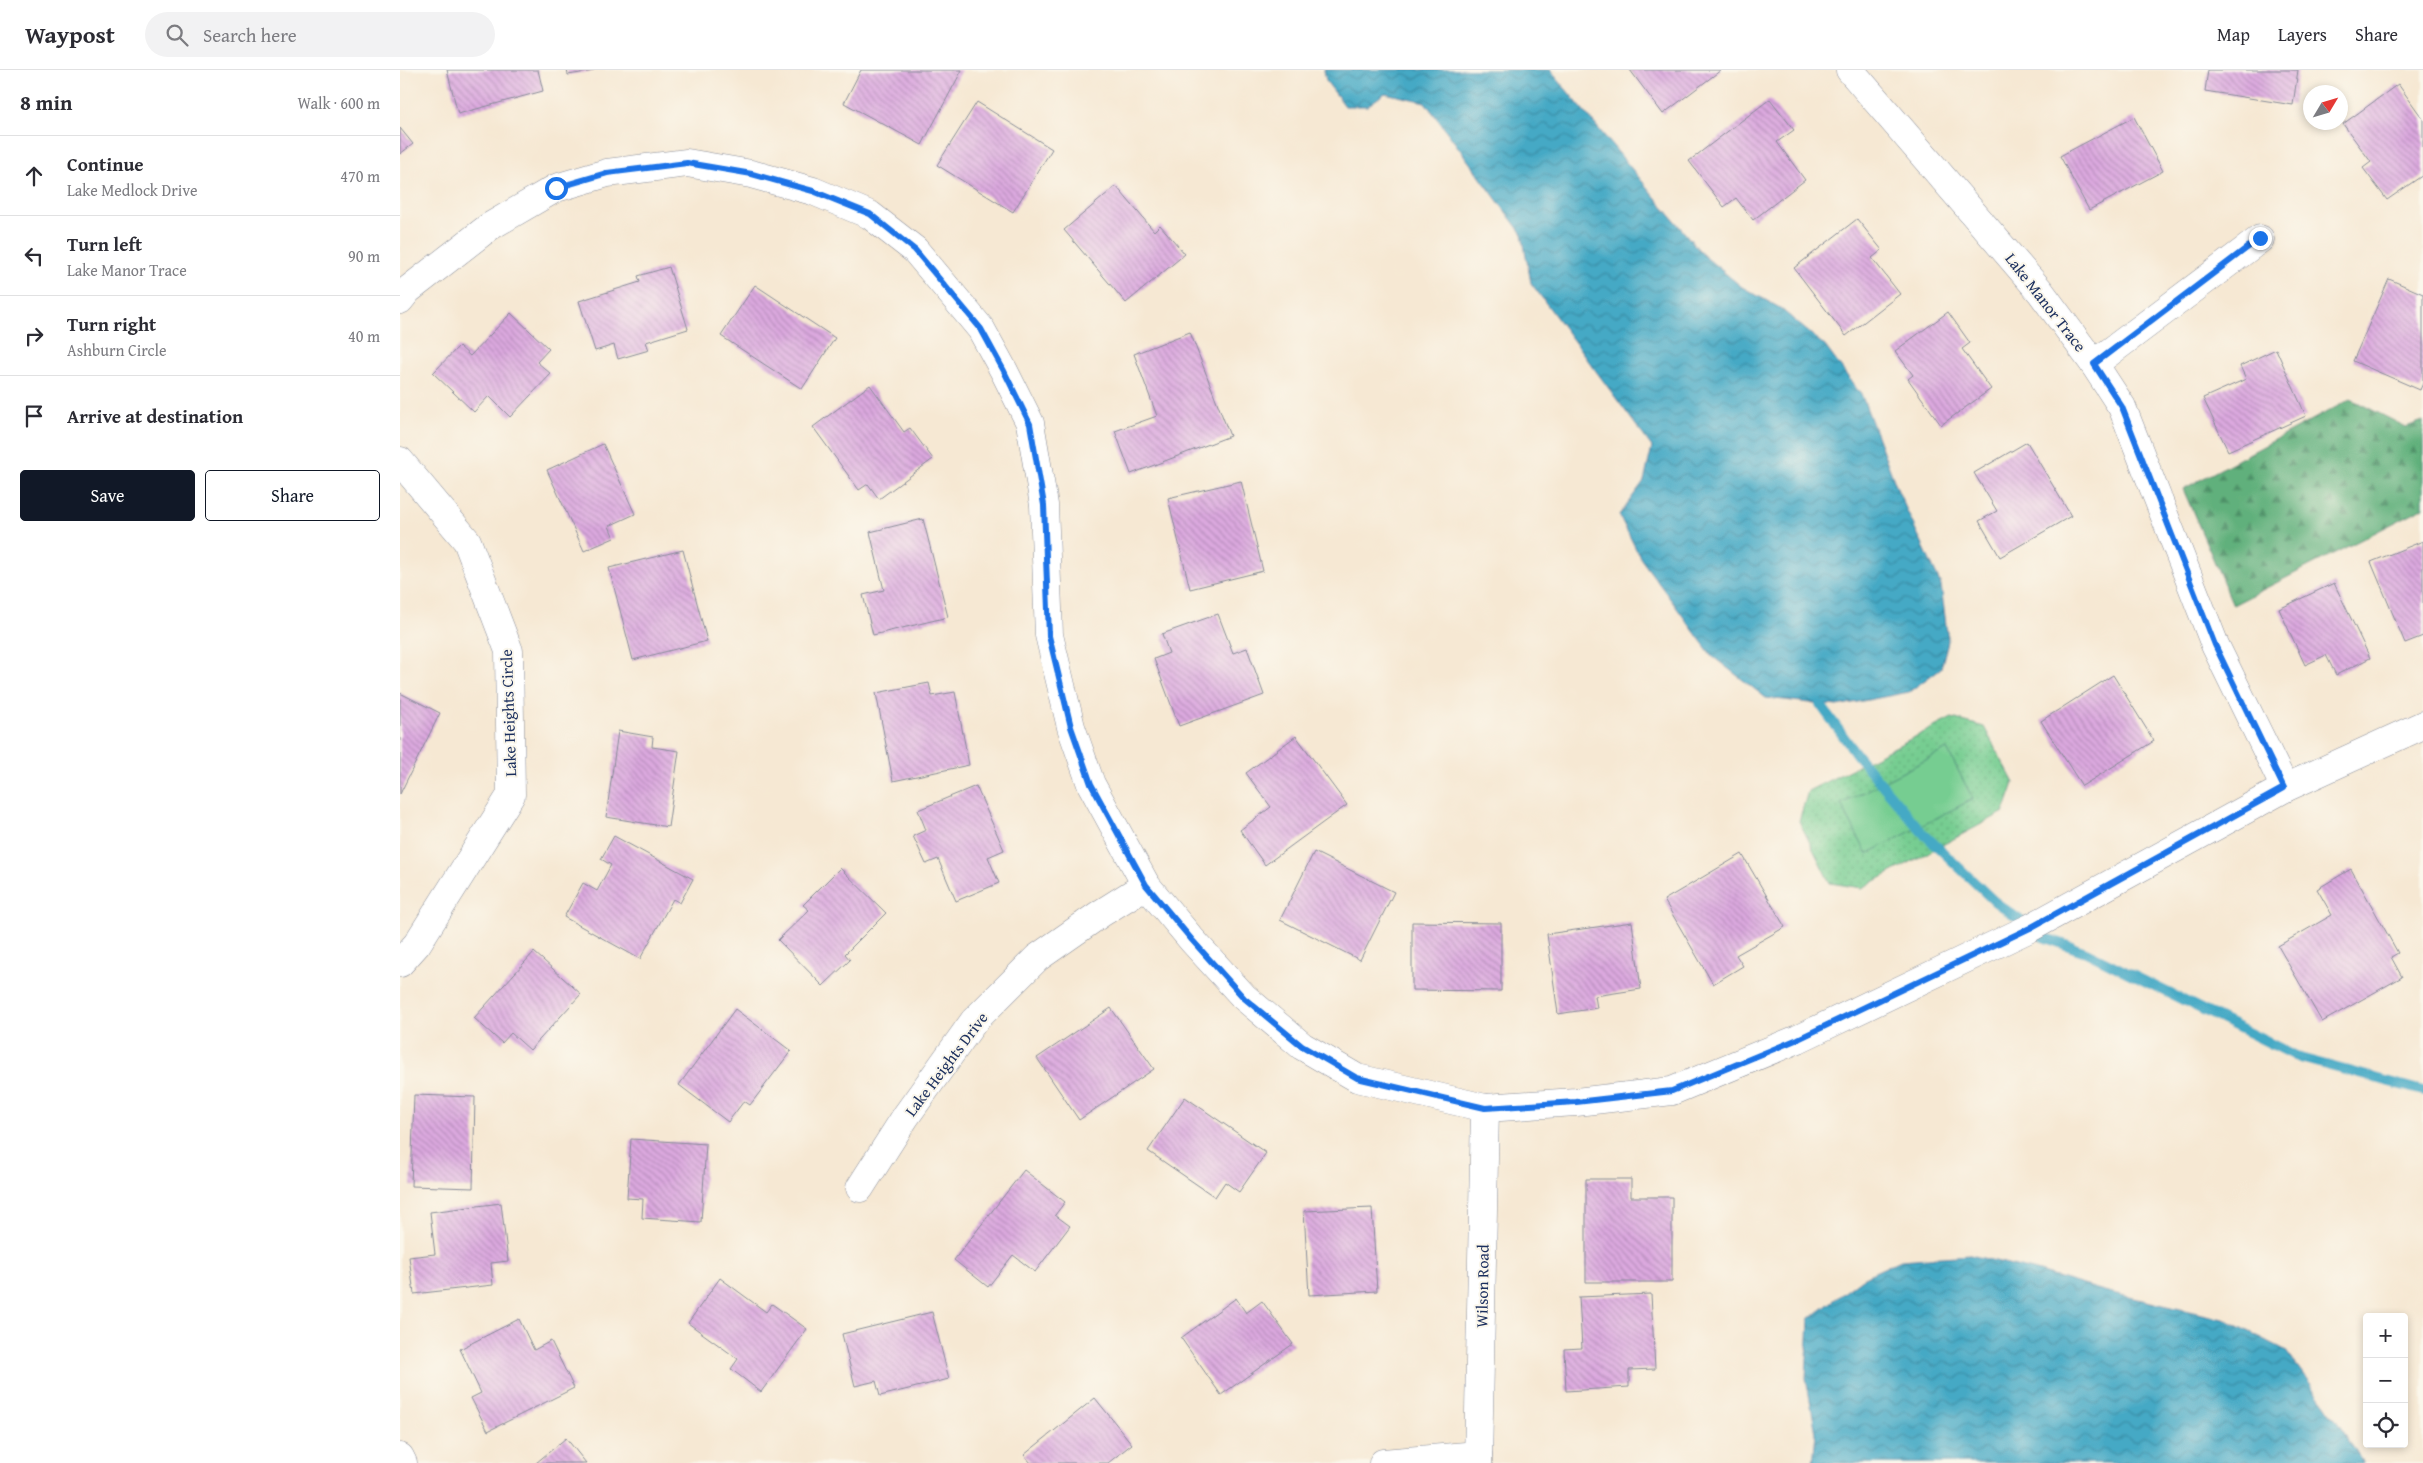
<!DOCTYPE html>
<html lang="en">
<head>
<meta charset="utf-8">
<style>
  :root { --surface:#fff; --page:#f2f2f3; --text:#2b2b33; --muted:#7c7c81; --line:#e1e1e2; --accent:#111827 }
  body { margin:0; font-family:"Gentium Book Plus",serif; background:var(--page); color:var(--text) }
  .controls { position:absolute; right:15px; bottom:15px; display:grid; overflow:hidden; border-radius:5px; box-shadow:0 2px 8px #0003 }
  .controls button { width:45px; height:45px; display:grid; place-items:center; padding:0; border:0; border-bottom:1px solid var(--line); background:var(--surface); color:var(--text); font:25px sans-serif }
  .compass { position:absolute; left:1903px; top:15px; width:45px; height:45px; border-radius:50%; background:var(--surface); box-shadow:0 2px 8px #0003; rotate:52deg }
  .stop { position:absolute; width:15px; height:15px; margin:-11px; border:4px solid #1a73e8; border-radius:50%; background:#fff }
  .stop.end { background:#1a73e8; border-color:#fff; box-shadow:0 1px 5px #0008 }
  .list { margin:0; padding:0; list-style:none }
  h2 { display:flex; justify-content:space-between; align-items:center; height:65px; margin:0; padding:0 20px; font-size:21px }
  h2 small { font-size:16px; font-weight:400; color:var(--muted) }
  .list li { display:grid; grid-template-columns:32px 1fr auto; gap:15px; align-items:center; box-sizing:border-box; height:80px; padding:0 20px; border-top:1px solid var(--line) }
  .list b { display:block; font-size:19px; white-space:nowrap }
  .list p { margin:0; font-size:16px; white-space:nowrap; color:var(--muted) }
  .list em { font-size:16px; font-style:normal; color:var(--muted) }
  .actions { display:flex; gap:10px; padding:15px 20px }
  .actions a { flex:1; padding:11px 0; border:1px solid var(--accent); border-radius:5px; text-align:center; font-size:18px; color:var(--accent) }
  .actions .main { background:var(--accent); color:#fff }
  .icon { flex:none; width:28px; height:28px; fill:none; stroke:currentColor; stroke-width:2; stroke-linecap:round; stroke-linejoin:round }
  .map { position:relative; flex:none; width:2023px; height:1393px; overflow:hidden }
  header { display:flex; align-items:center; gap:30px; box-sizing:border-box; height:70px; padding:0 25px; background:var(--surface); border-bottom:1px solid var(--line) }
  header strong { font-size:24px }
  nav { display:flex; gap:28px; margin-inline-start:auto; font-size:18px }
  .search { width:350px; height:45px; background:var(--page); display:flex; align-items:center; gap:12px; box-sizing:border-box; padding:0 18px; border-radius:28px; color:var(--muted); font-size:19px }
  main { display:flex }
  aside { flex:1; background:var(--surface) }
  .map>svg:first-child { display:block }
  .green { fill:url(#green-dots); stroke:#487e78 }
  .forest { fill:url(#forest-firs); stroke:#3e706c }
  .pitch { fill:#76cd91; stroke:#487e78 }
  .water { fill:url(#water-waves); stroke:#306c92 }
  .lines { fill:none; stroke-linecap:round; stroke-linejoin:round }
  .stream { stroke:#45a9c5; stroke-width:10 }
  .building { fill:url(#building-back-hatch) }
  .minor-casing { stroke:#888c98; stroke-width:29 }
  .minor { stroke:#fff; stroke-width:28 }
  .route { stroke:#1a73e8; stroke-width:6 }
  .labels { text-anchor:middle; stroke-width:4; stroke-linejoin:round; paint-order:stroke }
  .street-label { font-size:16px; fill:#1b2f5e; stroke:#fbf7ec }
</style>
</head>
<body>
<header>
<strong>Waypost</strong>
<div class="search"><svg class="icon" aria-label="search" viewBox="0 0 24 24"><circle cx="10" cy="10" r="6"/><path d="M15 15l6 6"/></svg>Search here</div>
<nav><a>Map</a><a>Layers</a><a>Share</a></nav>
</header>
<main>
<aside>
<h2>8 min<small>Walk · 600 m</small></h2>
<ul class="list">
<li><svg class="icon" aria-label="ahead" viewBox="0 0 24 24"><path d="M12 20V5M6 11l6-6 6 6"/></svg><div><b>Continue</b><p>Lake Medlock Drive</p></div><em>470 m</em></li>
<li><svg class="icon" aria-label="left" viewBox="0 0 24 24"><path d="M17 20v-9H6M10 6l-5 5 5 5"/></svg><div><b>Turn left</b><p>Lake Manor Trace</p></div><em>90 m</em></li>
<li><svg class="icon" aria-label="right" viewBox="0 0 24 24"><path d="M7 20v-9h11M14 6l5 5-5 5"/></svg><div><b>Turn right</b><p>Ashburn Circle</p></div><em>40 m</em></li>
<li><svg class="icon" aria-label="arrive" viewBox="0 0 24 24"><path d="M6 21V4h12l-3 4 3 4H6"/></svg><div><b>Arrive at destination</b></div></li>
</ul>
<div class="actions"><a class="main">Save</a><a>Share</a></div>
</aside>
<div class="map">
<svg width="2023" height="1393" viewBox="0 0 2023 1393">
  <defs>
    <pattern id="green-dots" width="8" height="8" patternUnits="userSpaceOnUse" patternTransform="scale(1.25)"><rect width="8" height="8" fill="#76cd91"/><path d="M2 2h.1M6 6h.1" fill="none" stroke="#66b07f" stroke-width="1.8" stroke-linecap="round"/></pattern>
    <pattern id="forest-firs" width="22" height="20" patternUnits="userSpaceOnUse" patternTransform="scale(1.25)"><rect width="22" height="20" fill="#60b07b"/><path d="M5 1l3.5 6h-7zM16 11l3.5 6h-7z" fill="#4e9068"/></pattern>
    <pattern id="water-waves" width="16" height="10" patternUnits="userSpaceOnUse" patternTransform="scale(1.25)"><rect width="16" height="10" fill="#45a9c5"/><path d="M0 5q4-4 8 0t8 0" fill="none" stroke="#398aa3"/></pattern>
    <pattern id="building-back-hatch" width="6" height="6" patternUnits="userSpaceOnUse" patternTransform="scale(1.25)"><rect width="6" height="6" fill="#dca9df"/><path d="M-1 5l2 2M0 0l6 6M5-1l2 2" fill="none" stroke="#b28ab8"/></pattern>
  </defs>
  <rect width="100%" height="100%" fill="#fbf7ec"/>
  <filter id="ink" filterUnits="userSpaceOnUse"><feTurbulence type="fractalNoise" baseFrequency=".02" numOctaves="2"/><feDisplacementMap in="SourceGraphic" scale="10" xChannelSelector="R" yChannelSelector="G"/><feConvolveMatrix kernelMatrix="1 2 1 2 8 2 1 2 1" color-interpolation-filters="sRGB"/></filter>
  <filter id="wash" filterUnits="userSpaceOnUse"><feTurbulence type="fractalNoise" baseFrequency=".0096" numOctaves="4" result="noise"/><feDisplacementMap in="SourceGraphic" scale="20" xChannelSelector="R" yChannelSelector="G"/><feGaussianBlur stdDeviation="1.12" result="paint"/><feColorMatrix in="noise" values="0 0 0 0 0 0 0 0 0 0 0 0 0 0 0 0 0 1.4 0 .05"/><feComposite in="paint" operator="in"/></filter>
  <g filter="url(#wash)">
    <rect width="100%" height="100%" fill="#f6e8d3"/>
    <polygon class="green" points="1552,648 1584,657 1614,713 1604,742 1462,818 1430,813 1399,751 1408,721"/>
    <polygon class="forest" points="1951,329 2006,357 2023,351 2023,438 1833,535 1783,419"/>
    <polygon class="pitch" points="1547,679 1573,729 1467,784 1441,734"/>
    <g class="water">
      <polygon points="924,0 1150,0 1303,185 1342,217 1380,238 1425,276 1462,326 1498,421 1541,515 1548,571 1541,598 1509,622 1437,636 1366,628 1312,586 1241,489 1219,445 1244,411 1252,377 1131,213 1122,164 1025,32 985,23 967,36 945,36 926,11"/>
      <polygon points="1570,1185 1633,1200 1704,1221 1827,1250 1885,1280 1927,1336 1963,1393 1413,1393 1416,1363 1406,1308 1409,1249 1466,1206 1501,1190"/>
    </g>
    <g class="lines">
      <polyline class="stream" points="1420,634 1457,685 1522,762 1594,831 1643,867 1686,882 1900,988 2023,1021"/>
    </g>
    <g id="blocks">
      <g class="building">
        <polygon points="47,0 138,0 143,21 58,44"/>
        <polygon points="167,0 193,0 193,1 168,5"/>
        <polygon points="461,0 562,0 522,75 444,33"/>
        <polygon points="1230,0 1321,0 1263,44"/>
        <polygon points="1808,0 1898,0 1893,35 1805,21"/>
        <polygon points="1998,14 2023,49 2023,105 1987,130 1963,98 1971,92 1943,54"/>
        <polygon points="1370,29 1394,60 1377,72 1405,110 1353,150 1336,128 1324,137 1289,91"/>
        <polygon points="577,32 652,79 613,142 537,95"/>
        <polygon points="1734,47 1763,101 1689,140 1660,86"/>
        <polygon points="0,58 13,74 0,84"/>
        <polygon points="716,116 754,161 760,155 785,184 726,233 664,160"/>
        <polygon points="1457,149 1482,180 1472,188 1500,224 1446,266 1394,198"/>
        <polygon points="269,197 288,259 246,272 249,280 218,289 214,275 195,281 179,231 240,212 238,206"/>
        <polygon points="1989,209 2023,224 2023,313 2020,320 1953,291"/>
        <polygon points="355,215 435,268 402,319 321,266"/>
        <polygon points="1548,242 1570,273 1562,279 1591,319 1541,355 1508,309 1513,305 1495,281"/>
        <polygon points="111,243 149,279 137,292 151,304 110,347 89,326 74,342 33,303 59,276 70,286"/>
        <polygon points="790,262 830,366 731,404 715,361 757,346 734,284"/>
        <polygon points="1876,279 1906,346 1828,381 1803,328 1846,309 1840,296"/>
        <polygon points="470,315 504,362 510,358 533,389 479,429 468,414 459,420 413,357"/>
        <polygon points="1627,372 1671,446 1600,487 1579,451 1597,441 1574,403"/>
        <polygon points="203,374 235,444 209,456 214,468 184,481 147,400"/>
        <polygon points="841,411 863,501 790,519 768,428"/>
        <polygon points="523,449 548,547 473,565 463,525 484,520 470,462"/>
        <polygon points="2023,471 2023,566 2005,573 1971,492"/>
        <polygon points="283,480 307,571 233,590 209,498"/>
        <polygon points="1934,513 1970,588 1936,605 1926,585 1905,595 1879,539"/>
        <polygon points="818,544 833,583 847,578 864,625 779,656 754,589 769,583 762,564"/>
        <polygon points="1713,605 1754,671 1682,716 1641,651"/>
        <polygon points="529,613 532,626 555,622 569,695 493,711 476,623"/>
        <polygon points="0,623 40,643 0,724"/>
        <polygon points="218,661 253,667 252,677 279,681 268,757 206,747"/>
        <polygon points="896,666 947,735 865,795 840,760 871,737 846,703"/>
        <polygon points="576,716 604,780 588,787 599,813 556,831 538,789 526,794 513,766 526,760 518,740"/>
        <polygon points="214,766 293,809 280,833 273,829 240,889 164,847 183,813 197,821 211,795 201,789"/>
        <polygon points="914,782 994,822 960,890 880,850"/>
        <polygon points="1342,784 1385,857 1336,885 1343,896 1313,914 1264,830"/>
        <polygon points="440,798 486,843 445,884 450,890 423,916 378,870 409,840 403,835"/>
        <polygon points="1951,799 1998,883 1991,887 2002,907 1922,952 1878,876 1932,845 1917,819"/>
        <polygon points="1012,852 1101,853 1101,921 1012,920"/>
        <polygon points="1232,852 1241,919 1195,926 1197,938 1158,944 1147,864"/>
        <polygon points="134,882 181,924 130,980 111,963 102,973 74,948"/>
        <polygon points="711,938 754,999 679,1050 637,988"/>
        <polygon points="335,939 391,981 350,1035 344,1031 328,1052 279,1015"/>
        <polygon points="14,1025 75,1027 73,1118 11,1116"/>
        <polygon points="785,1027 866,1083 839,1122 825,1112 815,1127 748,1081"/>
        <polygon points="231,1069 306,1074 301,1152 242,1148 243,1129 227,1128"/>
        <polygon points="624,1100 665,1132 655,1145 670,1156 635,1202 613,1185 588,1217 554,1190"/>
        <polygon points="1186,1109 1231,1109 1231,1127 1272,1127 1272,1212 1186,1212"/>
        <polygon points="101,1133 108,1191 91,1193 93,1215 14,1224 9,1187 35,1184 30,1142"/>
        <polygon points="972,1138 977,1221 909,1225 904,1141"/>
        <polygon points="320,1208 366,1242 372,1234 407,1259 361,1322 331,1299 338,1289 288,1253"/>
        <polygon points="1251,1224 1255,1299 1229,1300 1229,1317 1166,1321 1164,1279 1182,1278 1179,1227"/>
        <polygon points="836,1228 846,1243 862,1231 893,1274 821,1325 781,1268"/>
        <polygon points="532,1242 549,1309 480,1326 476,1311 455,1316 442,1264"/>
        <polygon points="119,1249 134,1280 151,1271 174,1318 88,1361 71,1328 81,1323 60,1279"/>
        <polygon points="695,1328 732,1374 708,1393 631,1393 624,1385"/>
        <polygon points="166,1368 186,1393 136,1393"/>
      </g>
    </g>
  </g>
  <g filter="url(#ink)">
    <use href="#blocks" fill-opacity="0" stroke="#888c98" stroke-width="1"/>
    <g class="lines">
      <g class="minor-casing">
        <g id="minor">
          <polyline points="1450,0 1640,221 1694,294 1722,337 1815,575 1885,718"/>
          <polyline points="0,230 8,220 89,157 156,118 207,103 287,93 351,104 413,121 470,145 515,180 581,259 604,301 630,353 644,435 649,565 671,657 691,714 746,815 792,870 844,927 902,976 957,1008 1085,1038 1176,1032 1272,1021 1398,969 1630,858 1885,718 2023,655"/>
          <polyline points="1694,294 1860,169"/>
          <polyline points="0,391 67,471 109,581 111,725 17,874 0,893"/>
          <polyline points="460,1118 506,1046 574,951 637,888 700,844 746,815"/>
          <polyline points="0,1387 3,1393"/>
          <polyline points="983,1393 1078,1385"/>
          <polyline points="1078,1393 1085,1038"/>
        </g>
      </g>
      <use href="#minor" class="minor"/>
    </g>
  </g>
  <g class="lines" filter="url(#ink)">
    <polyline class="route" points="156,118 207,103 287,93 352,104 413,121 470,144 515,180 581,259 604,301 630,354 644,435 649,566 671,657 691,714 746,815 792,870 844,928 902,976 957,1008 1085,1038 1176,1032 1272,1021 1398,969 1630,858 1884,718 1815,575 1722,337 1694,294 1860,168"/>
  </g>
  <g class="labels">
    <g class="street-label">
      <text transform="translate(1646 232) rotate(52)" y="6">Lake Manor Trace</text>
      <text transform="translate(108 643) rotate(-92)" y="6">Lake Heights Circle</text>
      <text transform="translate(546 994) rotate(-53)" y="6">Lake Heights Drive</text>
      <text transform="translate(1082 1216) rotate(-89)" y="6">Wilson Road</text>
    </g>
  </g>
</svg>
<div class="controls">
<button>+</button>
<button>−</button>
<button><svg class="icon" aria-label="locate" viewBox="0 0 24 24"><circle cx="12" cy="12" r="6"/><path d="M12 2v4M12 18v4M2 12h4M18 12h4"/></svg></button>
</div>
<svg class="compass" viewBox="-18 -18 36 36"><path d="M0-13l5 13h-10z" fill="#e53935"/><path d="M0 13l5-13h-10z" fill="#7c7c81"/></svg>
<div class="stop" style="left:156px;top:118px"></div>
<div class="stop end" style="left:1860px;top:168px"></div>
</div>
</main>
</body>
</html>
